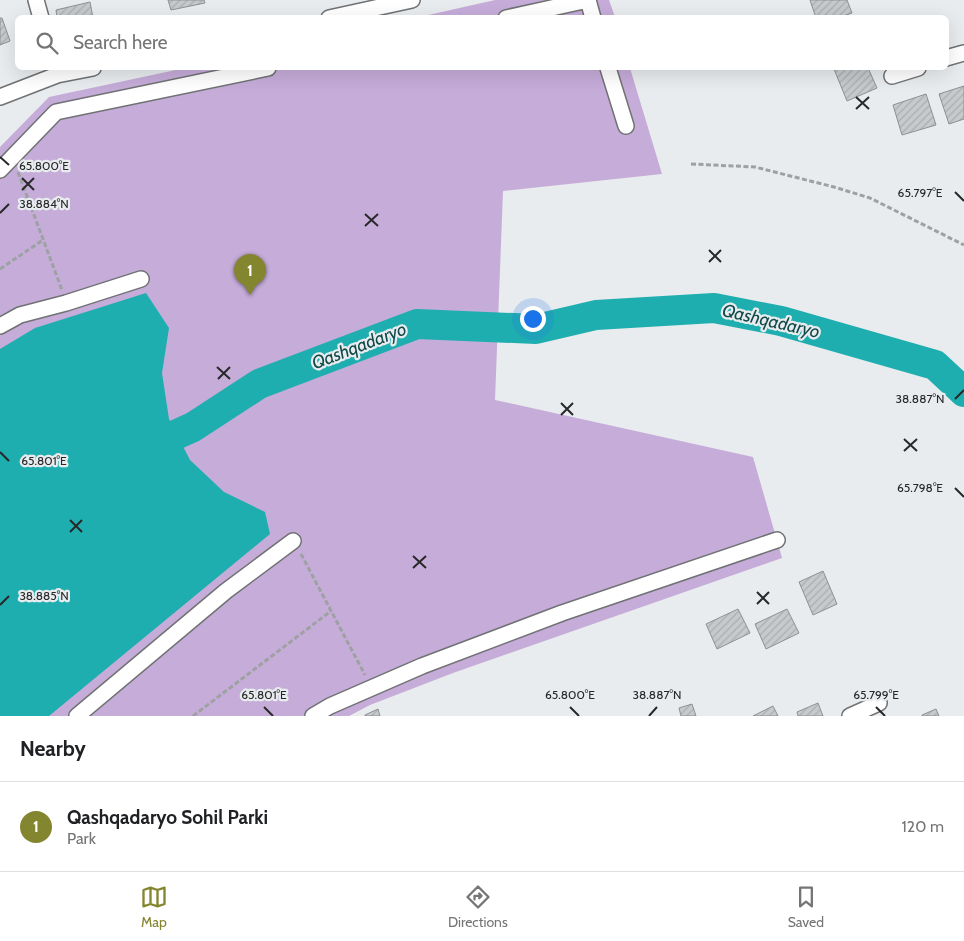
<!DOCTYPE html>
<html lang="en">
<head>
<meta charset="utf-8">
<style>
  :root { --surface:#fff; --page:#f6f6f6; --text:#202124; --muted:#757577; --line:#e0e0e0; --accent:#84852f }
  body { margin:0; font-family:Cabin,sans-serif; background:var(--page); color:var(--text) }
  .you { position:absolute; left:532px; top:318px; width:18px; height:18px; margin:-12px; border:4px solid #fff; border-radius:50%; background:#1a73e8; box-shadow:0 0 0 8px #1a73e833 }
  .badge { display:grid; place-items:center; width:32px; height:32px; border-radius:50%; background:var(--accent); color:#fff; font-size:16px; font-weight:700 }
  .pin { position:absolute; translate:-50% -41px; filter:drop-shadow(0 1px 2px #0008) }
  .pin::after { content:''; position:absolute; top:26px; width:18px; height:15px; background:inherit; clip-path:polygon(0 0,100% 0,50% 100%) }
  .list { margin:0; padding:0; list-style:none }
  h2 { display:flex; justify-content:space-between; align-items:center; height:65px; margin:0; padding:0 20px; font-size:21px }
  h2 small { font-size:16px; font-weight:400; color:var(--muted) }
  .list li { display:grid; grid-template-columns:32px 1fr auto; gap:15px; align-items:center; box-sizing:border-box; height:90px; padding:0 20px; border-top:1px solid var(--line) }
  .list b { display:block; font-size:19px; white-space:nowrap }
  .list p { margin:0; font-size:16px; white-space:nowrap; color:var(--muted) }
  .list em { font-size:16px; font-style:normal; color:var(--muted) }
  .icon { flex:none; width:28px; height:28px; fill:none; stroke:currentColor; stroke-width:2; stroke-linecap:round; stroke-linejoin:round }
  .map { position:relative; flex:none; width:964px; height:716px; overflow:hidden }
  .search { position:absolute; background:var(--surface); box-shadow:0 5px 20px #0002; left:15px; right:15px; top:15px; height:55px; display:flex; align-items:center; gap:12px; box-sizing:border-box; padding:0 18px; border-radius:8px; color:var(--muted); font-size:19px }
  .sheet { height:155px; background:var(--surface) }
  nav { display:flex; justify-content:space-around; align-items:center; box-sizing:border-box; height:70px; border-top:1px solid var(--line); background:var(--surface); font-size:14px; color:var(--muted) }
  nav a { display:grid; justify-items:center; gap:2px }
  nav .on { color:var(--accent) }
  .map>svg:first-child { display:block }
  .park { fill:#c6acd9 }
  .water { fill:#1faeaf }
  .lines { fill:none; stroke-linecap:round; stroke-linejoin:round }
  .river { stroke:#1faeaf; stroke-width:30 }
  .building { fill:url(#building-hatch); stroke:#8e9192 }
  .street-casing { stroke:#707274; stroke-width:18 }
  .path { stroke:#9ea1a2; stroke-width:3; stroke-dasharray:5 2.5; stroke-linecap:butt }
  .street { stroke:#fff; stroke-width:15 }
  .ticks { fill:none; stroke:#272829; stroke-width:2 }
  .labels { text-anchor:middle; stroke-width:4.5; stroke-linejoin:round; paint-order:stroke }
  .water-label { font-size:18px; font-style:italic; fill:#104949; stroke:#e9ecee }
  .ticks-label { font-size:12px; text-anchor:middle; fill:#272829; stroke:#e9ecee; stroke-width:4.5; stroke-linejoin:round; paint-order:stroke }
</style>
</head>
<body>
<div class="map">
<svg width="964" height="716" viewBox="0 0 964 716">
  <defs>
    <pattern id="building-hatch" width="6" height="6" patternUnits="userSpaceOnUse" patternTransform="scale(1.25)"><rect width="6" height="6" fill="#c6cacc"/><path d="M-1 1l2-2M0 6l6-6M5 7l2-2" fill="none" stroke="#aaaeaf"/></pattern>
  </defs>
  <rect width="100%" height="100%" fill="#e9ecee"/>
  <g class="park">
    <polygon points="495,0 609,0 615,17 415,18"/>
    <polygon points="185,68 630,68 662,174 503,191 495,400 753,457 782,558 453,673 370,705 349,716 0,716 0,147 49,97"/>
  </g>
  <polygon class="water" points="146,293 169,328 162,373 169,419 190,460 224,492 265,512 270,534 49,716 0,716 0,349 35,328"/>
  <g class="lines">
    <polyline class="river" points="140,451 193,427 259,384 417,324 536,329 596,315 714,308 781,321 935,365 964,392"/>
  </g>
  <g class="building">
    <polygon points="168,0 204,0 205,3 171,10"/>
    <polygon points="810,0 847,0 852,13 837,18 816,18"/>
    <polygon points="90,2 93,18 57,18 56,10"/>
    <polygon points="0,18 2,18 10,41 0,45"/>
    <polygon points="836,68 868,68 877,88 847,101 834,69"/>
    <polygon points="964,86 964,119 949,124 939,94"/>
    <polygon points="926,94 936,125 902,135 893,105"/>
    <polygon points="823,571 837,604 813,615 799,582"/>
    <polygon points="738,609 750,633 717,649 706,624"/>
    <polygon points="787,609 799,633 766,649 755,624"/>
    <polygon points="818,703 823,716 798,716 797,712"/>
    <polygon points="692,704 696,716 681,716 679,708"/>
    <polygon points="773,706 778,716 753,716"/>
    <polygon points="378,709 380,716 365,716 365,715"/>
    <polygon points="936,709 939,716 922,716 922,715"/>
  </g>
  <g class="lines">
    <g class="street-casing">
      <g id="street">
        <polyline points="36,0 41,18"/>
        <polyline points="329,18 412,0"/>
        <polyline points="506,18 588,0 593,18"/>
        <polyline points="946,58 964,53"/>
        <polyline points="608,68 626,126"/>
        <polyline points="892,76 918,68"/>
        <polyline points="0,97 57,75 93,68"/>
        <polyline points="0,170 56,112 268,68"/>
        <polyline points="0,326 20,315 66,303 141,279"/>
        <polyline points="77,716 226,591 293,541"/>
        <polyline points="313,716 330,706 422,666 562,613 777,540"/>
        <polyline points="850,716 879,703"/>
      </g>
    </g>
    <g class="path">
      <polyline points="691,164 755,167 834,187 870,198 964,245"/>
      <polyline points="18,172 62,290"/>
      <polyline points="0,269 43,240"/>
      <polyline points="301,554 365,675"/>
      <polyline points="193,716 331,611"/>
    </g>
    <use href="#street" class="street"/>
  </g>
  <path class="ticks" d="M856,97L869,109M856,109L869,97M0,157L9,165M22,178L34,190M22,190L34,178M955,192L964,201M0,213L9,204M365,214L378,226M365,226L378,214M709,250L721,262M709,262L721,250M217,367L230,379M218,379L230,367M955,399L964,390M561,403L573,415M561,415L573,403M904,439L917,451M904,451L917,439M0,452L9,461M955,488L964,497M70,520L82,532M70,532L82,520M413,556L426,568M413,568L426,556M757,592L769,604M757,604L769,592M0,605L9,596M264,707L273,716M570,707L579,716M876,707L885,716M649,716L657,707"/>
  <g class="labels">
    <g class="water-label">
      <text transform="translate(771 321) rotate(13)" y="6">Qashqadaryo</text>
      <text transform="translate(359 346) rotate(-21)" y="6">Qashqadaryo</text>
    </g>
  </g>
  <g class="ticks-label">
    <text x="44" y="170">65.800°E</text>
    <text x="920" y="197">65.797°E</text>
    <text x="44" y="208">38.884°N</text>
    <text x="920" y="403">38.887°N</text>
    <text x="44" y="465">65.801°E</text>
    <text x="920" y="492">65.798°E</text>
    <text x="44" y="600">38.885°N</text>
    <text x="657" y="699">38.887°N</text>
    <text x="264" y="699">65.801°E</text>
    <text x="570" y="699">65.800°E</text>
    <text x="876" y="699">65.799°E</text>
  </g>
</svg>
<div class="you"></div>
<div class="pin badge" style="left:250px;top:295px">1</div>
<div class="search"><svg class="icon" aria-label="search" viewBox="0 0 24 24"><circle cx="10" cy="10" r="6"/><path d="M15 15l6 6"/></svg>Search here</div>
</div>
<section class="sheet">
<h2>Nearby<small></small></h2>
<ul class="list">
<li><span class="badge">1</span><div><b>Qashqadaryo Sohil Parki</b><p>Park</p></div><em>120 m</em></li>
</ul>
</section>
<nav>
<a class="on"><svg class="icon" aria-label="map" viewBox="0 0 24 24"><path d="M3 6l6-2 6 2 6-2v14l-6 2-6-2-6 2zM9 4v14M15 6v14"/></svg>Map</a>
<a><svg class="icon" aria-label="directions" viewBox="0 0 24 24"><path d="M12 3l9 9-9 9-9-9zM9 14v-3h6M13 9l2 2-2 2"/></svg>Directions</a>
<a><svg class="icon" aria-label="saved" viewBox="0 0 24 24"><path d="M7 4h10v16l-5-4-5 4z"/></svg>Saved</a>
</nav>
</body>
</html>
